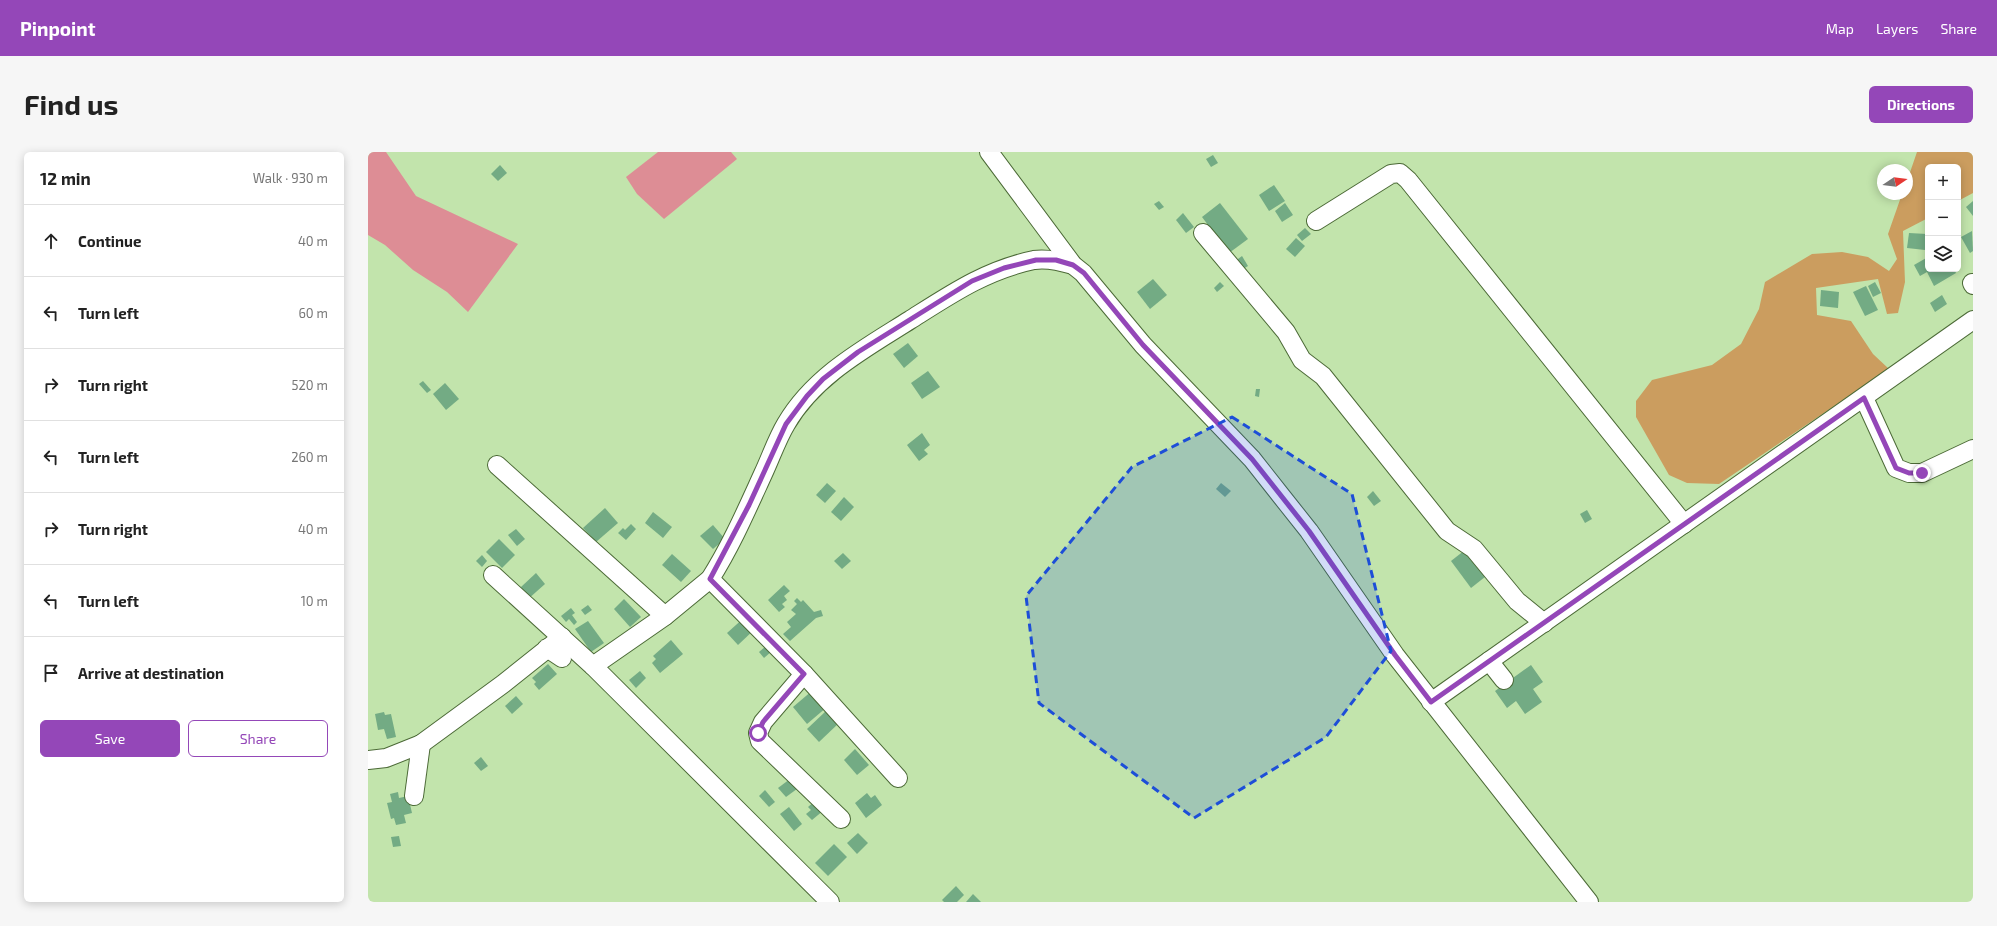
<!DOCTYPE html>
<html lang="en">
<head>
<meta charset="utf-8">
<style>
  :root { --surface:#fff; --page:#f6f6f6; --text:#222; --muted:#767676; --line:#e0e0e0; --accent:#9447b8 }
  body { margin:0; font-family:"Exo 2",sans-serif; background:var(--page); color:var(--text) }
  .controls { position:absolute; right:12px; top:12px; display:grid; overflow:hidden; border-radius:6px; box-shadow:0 2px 10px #0003 }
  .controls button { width:36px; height:36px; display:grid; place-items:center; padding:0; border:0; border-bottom:1px solid var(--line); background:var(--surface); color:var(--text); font:20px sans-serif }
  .compass { position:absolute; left:1509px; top:12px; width:36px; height:36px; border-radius:50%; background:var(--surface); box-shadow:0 2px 10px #0003; rotate:77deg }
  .stop { position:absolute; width:12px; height:12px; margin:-9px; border:3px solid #9447b8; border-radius:50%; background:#fff }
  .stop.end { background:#9447b8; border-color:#fff; box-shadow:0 1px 4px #0008 }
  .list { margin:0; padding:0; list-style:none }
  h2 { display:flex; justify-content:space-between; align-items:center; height:52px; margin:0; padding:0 16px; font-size:17px }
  h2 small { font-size:13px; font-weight:400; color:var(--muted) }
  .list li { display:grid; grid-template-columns:26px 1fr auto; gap:12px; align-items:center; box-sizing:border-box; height:72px; padding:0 16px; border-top:1px solid var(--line) }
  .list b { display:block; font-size:15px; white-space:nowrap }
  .list em { font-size:13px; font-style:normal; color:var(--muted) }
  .actions { display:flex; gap:8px; padding:12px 16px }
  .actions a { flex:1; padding:9px 0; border:1px solid var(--accent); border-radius:6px; text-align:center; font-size:14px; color:var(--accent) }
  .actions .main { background:var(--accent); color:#fff }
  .icon { flex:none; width:22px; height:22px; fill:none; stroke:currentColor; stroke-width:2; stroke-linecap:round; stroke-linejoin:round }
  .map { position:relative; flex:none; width:1605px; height:750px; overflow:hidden; border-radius:6px }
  header { display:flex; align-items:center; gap:24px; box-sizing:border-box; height:56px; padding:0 20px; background:var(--accent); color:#fff }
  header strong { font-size:19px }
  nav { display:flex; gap:22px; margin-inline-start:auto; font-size:14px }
  .intro { display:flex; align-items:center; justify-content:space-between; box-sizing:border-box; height:96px; padding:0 24px }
  h1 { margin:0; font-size:28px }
  .button { padding:10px 18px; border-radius:6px; background:var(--accent); color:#fff; font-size:14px; font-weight:700 }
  main { display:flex; gap:24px; padding:0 24px }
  aside { flex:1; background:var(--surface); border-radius:6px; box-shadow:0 2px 10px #0003 }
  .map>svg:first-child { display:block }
  .forest { fill:#cb9d5f }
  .water { fill:#dd8d95 }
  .building { fill:#73ab84 }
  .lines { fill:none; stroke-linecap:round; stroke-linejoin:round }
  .minor-casing { stroke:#4c6a37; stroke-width:20 }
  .minor { stroke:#fff; stroke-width:18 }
  .route { stroke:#9447b8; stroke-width:5 }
  .marked { fill:#1d4ed8; fill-opacity:0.2; stroke:#1d4ed8; stroke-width:3; stroke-dasharray:8 5; stroke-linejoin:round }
</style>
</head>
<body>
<header>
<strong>Pinpoint</strong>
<nav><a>Map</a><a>Layers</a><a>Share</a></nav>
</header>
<div class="intro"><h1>Find us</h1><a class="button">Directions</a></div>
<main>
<aside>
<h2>12 min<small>Walk · 930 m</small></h2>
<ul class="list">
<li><svg class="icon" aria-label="ahead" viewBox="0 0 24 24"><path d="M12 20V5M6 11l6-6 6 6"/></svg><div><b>Continue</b></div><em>40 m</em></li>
<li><svg class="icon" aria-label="left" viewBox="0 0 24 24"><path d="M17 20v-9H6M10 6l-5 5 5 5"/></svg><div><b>Turn left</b></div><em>60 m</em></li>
<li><svg class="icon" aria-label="right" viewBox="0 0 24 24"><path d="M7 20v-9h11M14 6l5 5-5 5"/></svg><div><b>Turn right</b></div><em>520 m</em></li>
<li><svg class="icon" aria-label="left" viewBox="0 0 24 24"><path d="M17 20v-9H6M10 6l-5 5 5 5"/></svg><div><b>Turn left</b></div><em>260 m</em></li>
<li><svg class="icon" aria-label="right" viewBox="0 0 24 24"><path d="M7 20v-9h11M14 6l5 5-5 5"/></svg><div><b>Turn right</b></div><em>40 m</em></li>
<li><svg class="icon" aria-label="left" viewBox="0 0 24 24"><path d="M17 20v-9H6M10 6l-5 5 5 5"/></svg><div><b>Turn left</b></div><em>10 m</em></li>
<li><svg class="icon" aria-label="arrive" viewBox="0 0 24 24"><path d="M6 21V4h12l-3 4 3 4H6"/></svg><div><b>Arrive at destination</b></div></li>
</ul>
<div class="actions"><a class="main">Save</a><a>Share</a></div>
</aside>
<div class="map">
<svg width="1605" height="750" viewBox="0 0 1605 750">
  <rect width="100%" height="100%" fill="#c2e4ac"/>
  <polygon class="forest" points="1549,0 1605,0 1605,41 1590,49 1590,15 1560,15 1560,66 1535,79 1537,130 1530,161 1519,162 1510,127 1448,136 1449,163 1483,169 1505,202 1521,217 1351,332 1319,331 1301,323 1268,265 1268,249 1284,228 1344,213 1373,192 1391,157 1397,130 1444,102 1474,100 1500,105 1521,119 1529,107 1520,82 1534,42 1539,42 1539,29"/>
  <g class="water">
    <polygon points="0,0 18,0 48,44 150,92 100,160 79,140 45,118 17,93 0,83"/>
    <polygon points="290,0 363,0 369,7 296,67 269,42 258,25"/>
  </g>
  <g class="building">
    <polygon points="845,3 850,11 843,15 838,7"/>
    <polygon points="132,13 139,21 130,29 123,22"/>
    <polygon points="906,33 917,49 901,59 891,43"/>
    <polygon points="791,49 796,55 791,58 786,52"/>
    <polygon points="1605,49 1605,64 1598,55"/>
    <polygon points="852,51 880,87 861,101 834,65"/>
    <polygon points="917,51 925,63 914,70 907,59"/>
    <polygon points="815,61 826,75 818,81 808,68"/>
    <polygon points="937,76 943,82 934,89 929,83"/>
    <polygon points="1604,79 1605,99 1602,101 1593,85"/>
    <polygon points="1541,81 1559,82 1557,98 1539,96"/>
    <polygon points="928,86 937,94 927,105 918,97"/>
    <polygon points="874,104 880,114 872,119 866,110"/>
    <polygon points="1560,105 1560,117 1586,117 1588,121 1566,134 1559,120 1552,124 1546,113"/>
    <polygon points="785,127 799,143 782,157 769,140"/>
    <polygon points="852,130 856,134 849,140 846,136"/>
    <polygon points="1507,130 1513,141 1505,145 1500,134"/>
    <polygon points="1498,134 1510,158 1497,164 1485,140"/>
    <polygon points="1453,138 1471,140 1470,156 1452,154"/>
    <polygon points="1574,143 1579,152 1567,160 1562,151"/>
    <polygon points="540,191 550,204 536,216 525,202"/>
    <polygon points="560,219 572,235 554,247 543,231"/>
    <polygon points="55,229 63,238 59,241 51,232"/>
    <polygon points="77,231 91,247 78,258 65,242"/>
    <polygon points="888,237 892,237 891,245 887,244"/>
    <polygon points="554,281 562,293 556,298 560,302 551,309 539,293"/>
    <polygon points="459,331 468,339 457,351 448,343"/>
    <polygon points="853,331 863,339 857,345 848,337"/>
    <polygon points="1005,339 1013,349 1006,354 999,345"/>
    <polygon points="476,345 486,355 473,369 463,360"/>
    <polygon points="237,356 250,371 228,390 215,376"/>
    <polygon points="1219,358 1224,367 1217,371 1212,362"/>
    <polygon points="285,360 304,375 295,386 277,371"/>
    <polygon points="263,372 268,377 258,388 250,381 255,376 257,378"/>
    <polygon points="345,373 357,387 345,397 332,384"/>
    <polygon points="148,377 157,387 149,394 140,383"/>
    <polygon points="131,387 147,403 134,416 118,400"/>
    <polygon points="1097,398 1122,421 1103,436 1083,409"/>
    <polygon points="475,401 483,409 474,417 466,409"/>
    <polygon points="304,402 323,419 313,430 294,413"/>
    <polygon points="114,403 119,409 114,415 108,409"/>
    <polygon points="168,421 177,432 159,448 153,435"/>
    <polygon points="416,433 422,439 416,444 419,448 414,452 417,455 411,460 400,448"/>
    <polygon points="429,446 433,450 435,448 446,460 453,458 455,464 448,466 422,489 415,482 423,475 419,470 428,462 423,458 429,452 426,449"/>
    <polygon points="256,447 273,465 262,475 246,457"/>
    <polygon points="220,453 224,458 217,463 213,458"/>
    <polygon points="203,456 207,461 204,463 209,470 206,473 201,467 198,470 193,464"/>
    <polygon points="378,464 388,476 370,493 359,481"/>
    <polygon points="220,469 236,491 223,500 207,477"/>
    <polygon points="303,488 315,502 292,521 284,511 288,507 285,504"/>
    <polygon points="399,493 404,499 396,506 391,500"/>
    <polygon points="180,512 189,522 171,538 166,532 168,530 164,526"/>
    <polygon points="1163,513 1175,530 1165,537 1174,550 1157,562 1148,549 1139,556 1127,539"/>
    <polygon points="272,519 278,526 268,536 261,528"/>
    <polygon points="445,538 459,555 439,572 425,555"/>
    <polygon points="148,544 155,552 144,562 137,554"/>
    <polygon points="459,558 471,571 451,590 439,577"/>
    <polygon points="16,560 17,563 23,562 28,585 19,587 16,577 10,578 7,562"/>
    <polygon points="487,597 501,613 489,623 476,608"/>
    <polygon points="113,605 120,614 113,619 106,611"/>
    <polygon points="426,624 433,634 418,645 410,636"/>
    <polygon points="397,638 407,650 401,655 391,644"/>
    <polygon points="30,640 31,646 40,644 44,661 36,663 38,671 28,673 26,666 23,667 19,651 24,650 22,642"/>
    <polygon points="499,641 503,646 507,643 514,653 498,666 487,651"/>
    <polygon points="448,648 456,658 444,668 438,662 443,658 440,655"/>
    <polygon points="421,655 434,672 426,679 412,662"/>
    <polygon points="490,681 500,691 489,702 479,691"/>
    <polygon points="31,684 33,694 25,695 23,685"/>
    <polygon points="466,692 479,705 460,724 447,711"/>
    <polygon points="588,734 596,743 589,750 576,750 574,748"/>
    <polygon points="605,742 613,750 598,750"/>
  </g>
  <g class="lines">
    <g class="minor-casing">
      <g id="minor">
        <polyline points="621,0 705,113 715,121 775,193 884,307 914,345 941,379 1027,503 1221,750"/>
        <polyline points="948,69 1023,22 1032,21 1040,28 1316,372"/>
        <polyline points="835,81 918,180 934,208 955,224 1079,379 1106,397 1149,449 1176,471"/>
        <polyline points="1604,131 1605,133"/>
        <polyline points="1496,246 1528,316 1541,321 1554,321 1605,297"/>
        <polyline points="129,313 297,464"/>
        <polyline points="125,423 225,514 297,464 342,427"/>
        <polyline points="179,496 194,506"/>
        <polyline points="1121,509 1136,528"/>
        <polyline points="225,514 462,750"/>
        <polyline points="436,522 530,626"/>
        <polyline points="1063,550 1605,168"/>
        <polyline points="0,608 18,606 53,592 135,532 194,485"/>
        <polyline points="46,644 53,592"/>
        <path d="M473,667L392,589L390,581L395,570L436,522L342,427C363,394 379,357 395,322C403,305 409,287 418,272C446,224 496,197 542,168C583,142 618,118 666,108C679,106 692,109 705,113"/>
      </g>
    </g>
    <use href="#minor" class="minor"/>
  </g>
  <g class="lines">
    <polyline class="route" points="390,581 395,570 436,522 342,427 381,353 418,272 439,244 455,227 490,200 604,129 636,116 668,108 688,108 705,113 716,121 775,193 884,307 941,379 1027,503 1063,550 1496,246 1528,316 1541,321 1554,321"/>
  </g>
  <path class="marked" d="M864,265L984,342L1023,499L958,585L826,666L671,551L658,444L764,315Z"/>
</svg>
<div class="controls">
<button>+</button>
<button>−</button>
<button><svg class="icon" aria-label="layers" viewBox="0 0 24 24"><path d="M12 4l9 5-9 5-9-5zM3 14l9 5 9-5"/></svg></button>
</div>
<svg class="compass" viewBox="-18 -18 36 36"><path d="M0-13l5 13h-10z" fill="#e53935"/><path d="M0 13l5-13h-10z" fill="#767676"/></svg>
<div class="stop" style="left:390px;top:581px"></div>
<div class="stop end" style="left:1554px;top:321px"></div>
</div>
</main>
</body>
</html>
